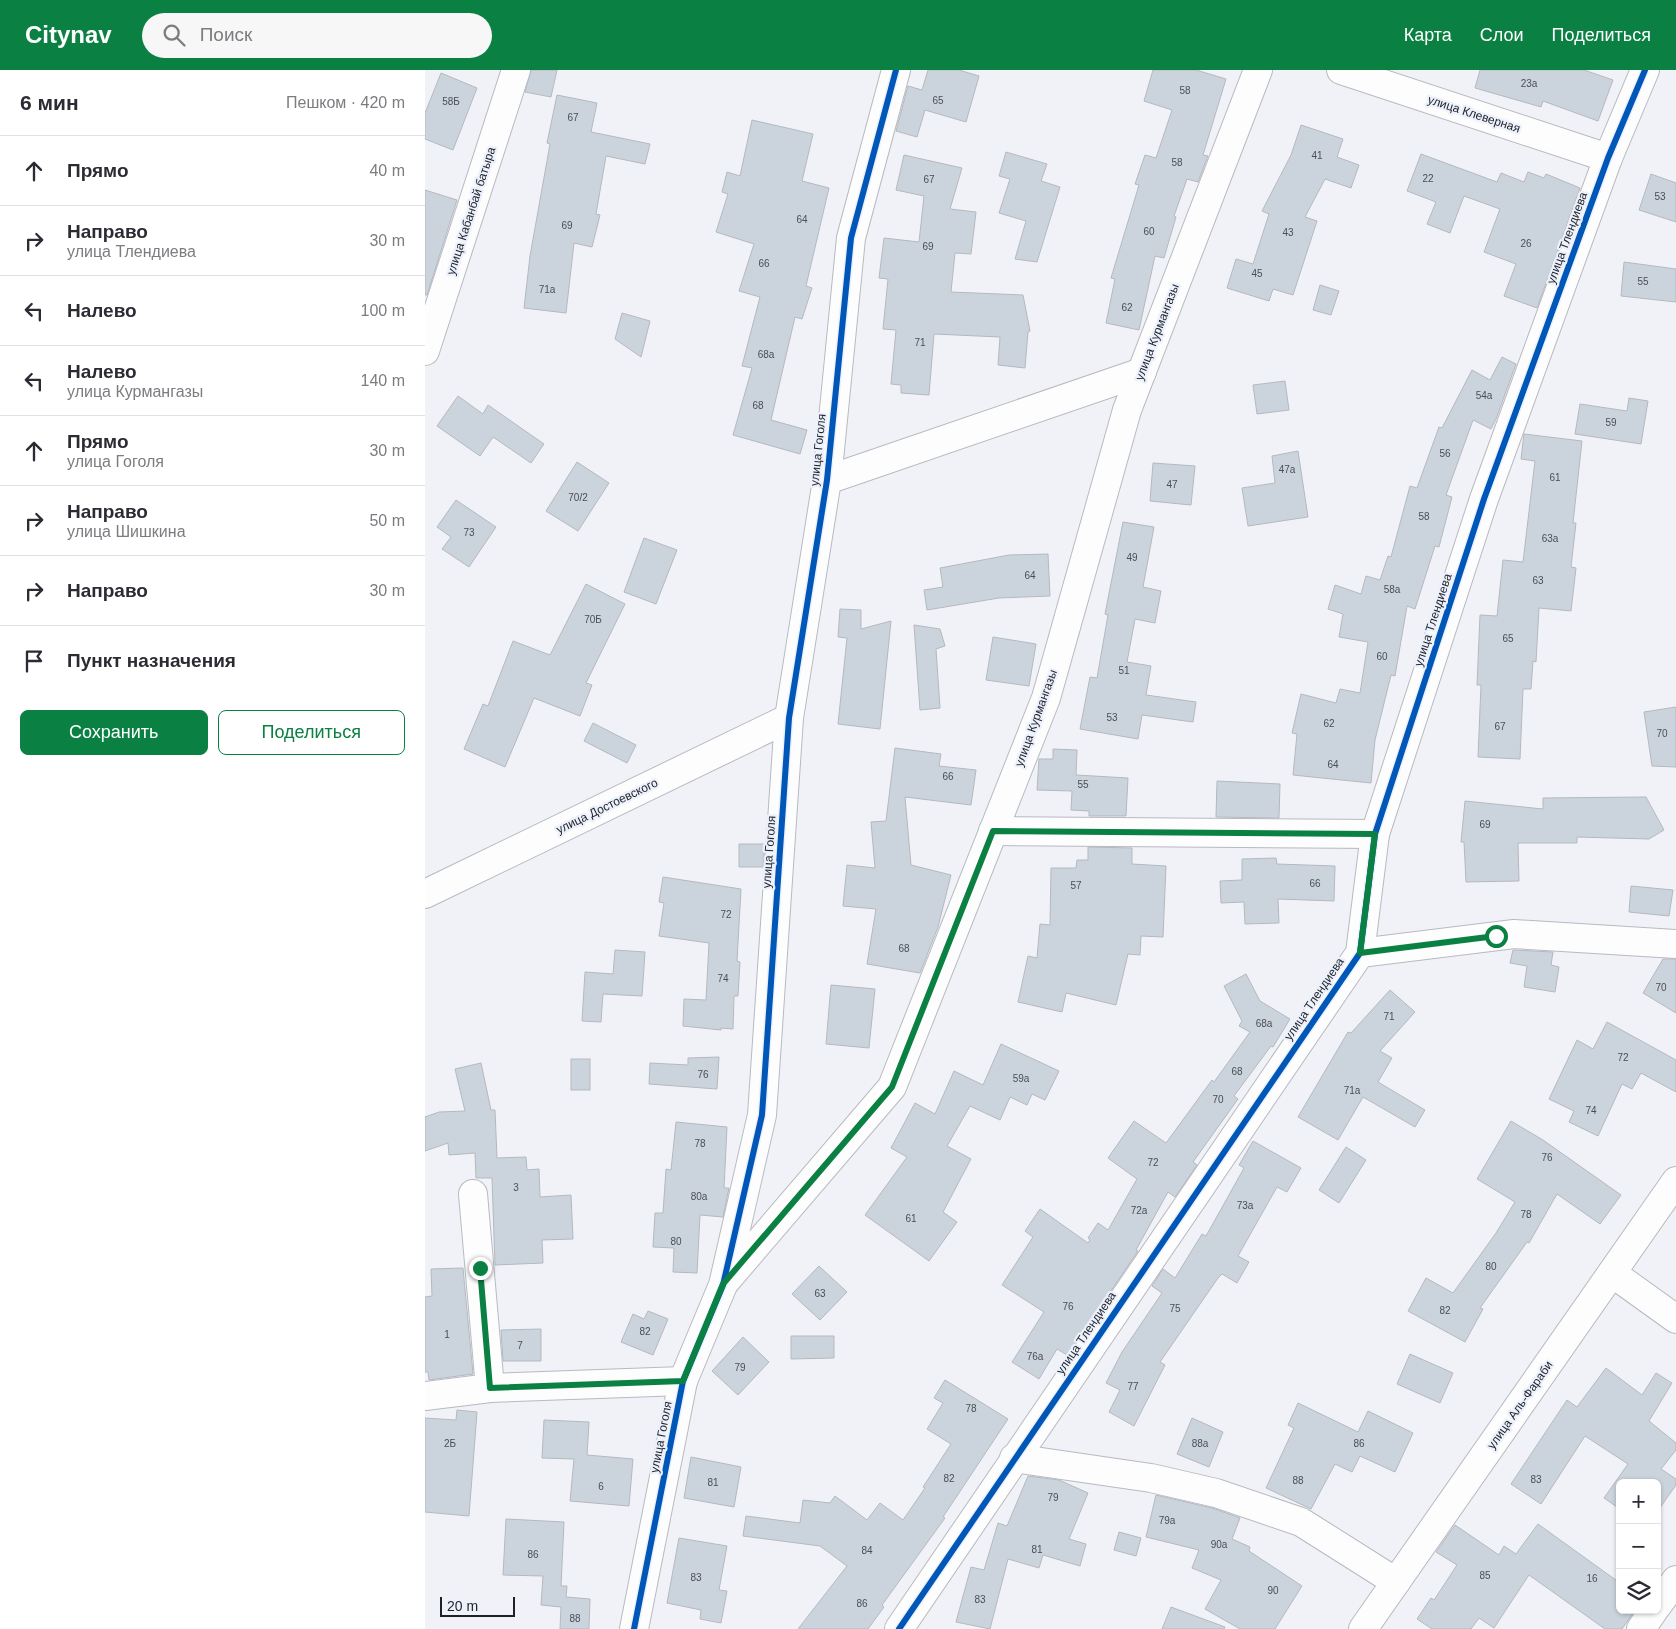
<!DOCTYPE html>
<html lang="ru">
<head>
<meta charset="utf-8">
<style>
  :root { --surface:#fff; --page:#f7f7f7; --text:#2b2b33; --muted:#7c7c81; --line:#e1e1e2; --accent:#0b8043 }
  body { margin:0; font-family:Arial,sans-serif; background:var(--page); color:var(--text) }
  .controls { position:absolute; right:15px; bottom:15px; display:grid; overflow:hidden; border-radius:8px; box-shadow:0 1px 4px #0004 }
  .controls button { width:45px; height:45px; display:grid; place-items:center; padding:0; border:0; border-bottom:1px solid var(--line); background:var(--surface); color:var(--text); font:25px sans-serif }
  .scale { position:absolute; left:15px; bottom:12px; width:75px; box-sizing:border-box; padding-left:5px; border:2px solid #1e2127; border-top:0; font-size:14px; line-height:18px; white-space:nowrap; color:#1e2127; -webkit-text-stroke:4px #ecf1fc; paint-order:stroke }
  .stop { position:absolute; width:15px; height:15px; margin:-11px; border:4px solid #0b8043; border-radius:50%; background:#fff }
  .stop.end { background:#0b8043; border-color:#fff; box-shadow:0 1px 5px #0008 }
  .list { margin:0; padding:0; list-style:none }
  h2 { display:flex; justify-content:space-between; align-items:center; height:65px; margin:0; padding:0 20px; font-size:21px }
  h2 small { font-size:16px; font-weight:400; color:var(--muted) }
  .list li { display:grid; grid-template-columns:32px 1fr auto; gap:15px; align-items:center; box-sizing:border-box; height:70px; padding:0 20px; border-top:1px solid var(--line) }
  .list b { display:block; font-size:19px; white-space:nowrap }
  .list p { margin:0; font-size:16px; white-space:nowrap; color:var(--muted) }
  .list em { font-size:16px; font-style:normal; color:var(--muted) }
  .actions { display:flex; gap:10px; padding:15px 20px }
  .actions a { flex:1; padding:11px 0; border:1px solid var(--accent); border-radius:8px; text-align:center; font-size:18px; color:var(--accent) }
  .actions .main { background:var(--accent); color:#fff }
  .icon { flex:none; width:28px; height:28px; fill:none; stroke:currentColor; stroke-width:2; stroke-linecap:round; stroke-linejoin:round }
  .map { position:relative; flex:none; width:1251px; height:1559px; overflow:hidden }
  header { display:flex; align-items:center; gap:30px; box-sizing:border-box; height:70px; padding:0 25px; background:var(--accent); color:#fff }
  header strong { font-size:24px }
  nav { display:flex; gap:28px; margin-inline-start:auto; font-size:18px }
  .search { width:350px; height:45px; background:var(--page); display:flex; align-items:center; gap:12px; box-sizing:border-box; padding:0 18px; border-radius:28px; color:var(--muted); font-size:19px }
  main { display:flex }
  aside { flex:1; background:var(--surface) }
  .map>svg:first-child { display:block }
  .building { fill:#cbd4dd; stroke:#b5b9be }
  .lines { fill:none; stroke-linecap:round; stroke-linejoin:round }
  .street-casing { stroke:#b7bac0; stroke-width:30 }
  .secondary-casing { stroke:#b7bac0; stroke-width:30 }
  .street { stroke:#fdfdfe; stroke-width:28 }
  .secondary { stroke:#fdfdfe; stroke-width:28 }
  .cycleway-casing { stroke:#ecf1fc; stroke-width:9 }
  .cycleway { stroke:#0057b8; stroke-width:6 }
  .route { stroke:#0b8043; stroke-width:6 }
  .labels { text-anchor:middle; stroke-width:4.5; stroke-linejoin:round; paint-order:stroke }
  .number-label { font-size:10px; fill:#494e54 }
  .street-label { font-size:12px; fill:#1e2127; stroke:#ecf1fc }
</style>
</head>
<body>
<header>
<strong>Citynav</strong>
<div class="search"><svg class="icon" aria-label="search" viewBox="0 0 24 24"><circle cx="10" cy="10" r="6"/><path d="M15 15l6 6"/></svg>Поиск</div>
<nav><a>Карта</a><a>Слои</a><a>Поделиться</a></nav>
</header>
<main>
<aside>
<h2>6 мин<small>Пешком · 420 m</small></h2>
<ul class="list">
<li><svg class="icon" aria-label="ahead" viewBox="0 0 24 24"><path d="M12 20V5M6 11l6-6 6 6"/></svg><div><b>Прямо</b></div><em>40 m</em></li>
<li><svg class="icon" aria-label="right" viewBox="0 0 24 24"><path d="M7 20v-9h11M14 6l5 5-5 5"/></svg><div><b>Направо</b><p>улица Тлендиева</p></div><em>30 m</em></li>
<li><svg class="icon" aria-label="left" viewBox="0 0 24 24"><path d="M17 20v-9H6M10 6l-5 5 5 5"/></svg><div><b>Налево</b></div><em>100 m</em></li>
<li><svg class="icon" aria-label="left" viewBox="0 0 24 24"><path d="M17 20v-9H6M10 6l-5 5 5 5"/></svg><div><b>Налево</b><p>улица Курмангазы</p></div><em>140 m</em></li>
<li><svg class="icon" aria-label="ahead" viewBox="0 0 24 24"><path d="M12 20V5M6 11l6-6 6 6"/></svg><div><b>Прямо</b><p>улица Гоголя</p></div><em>30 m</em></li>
<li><svg class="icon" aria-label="right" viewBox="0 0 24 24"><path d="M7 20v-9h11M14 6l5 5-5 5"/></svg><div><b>Направо</b><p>улица Шишкина</p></div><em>50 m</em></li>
<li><svg class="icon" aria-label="right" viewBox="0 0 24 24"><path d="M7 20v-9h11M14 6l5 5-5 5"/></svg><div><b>Направо</b></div><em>30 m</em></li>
<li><svg class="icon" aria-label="arrive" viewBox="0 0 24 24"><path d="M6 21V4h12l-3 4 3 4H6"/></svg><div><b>Пункт назначения</b></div></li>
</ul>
<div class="actions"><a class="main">Сохранить</a><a>Поделиться</a></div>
</aside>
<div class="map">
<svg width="1251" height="1559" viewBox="0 0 1251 1559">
  <rect width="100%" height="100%" fill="#f0f2f8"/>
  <g class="building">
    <polygon points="106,0 132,0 126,27 100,22"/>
    <polygon points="503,0 534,0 554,6 541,52 500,40 492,67 471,61 483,16 497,20"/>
    <polygon points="728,0 771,0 801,9 778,85 783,86 773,112 762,109 749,146 751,147 739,188 730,186 714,260 681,253 690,209 686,208 714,115 710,114 720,85 731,88 747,40 719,31"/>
    <polygon points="1055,0 1159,0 1188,10 1173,51 1118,31 1116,37 1050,18"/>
    <polygon points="16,3 52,18 28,80 0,69 0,43"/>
    <polygon points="132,25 172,33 166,62 225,74 220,94 181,86 171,144 175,145 167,177 149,173 141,243 99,238 105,186 125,74 122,73"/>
    <polygon points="327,50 388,64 377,111 404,118 381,216 387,218 377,249 370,247 346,350 382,360 375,384 308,365 327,298 317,296 335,227 314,221 329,174 291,162 303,124 297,122 302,102 315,106"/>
    <polygon points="876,55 918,69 912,87 934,95 926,118 900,109 880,147 892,151 868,225 848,219 844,231 802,218 811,189 828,194 844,144 837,141 866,85"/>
    <polygon points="581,82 622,94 616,111 635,117 612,192 590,189 601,151 574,143 585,109 574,106"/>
    <polygon points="996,84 1072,112 1076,103 1099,112 1103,102 1119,108 1121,104 1155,118 1112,238 1079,226 1091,194 1059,182 1075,139 1039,126 1025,163 1002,154 1011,132 982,121"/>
    <polygon points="479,85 537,98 525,139 551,142 546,184 530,183 526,222 598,225 605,261 603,262 600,298 573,295 575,267 509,264 504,325 476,323 476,315 466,314 471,260 458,259 463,209 454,208 459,168 494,172 499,126 471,120"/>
    <polygon points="1226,104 1251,113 1251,152 1214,140"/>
    <polygon points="0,120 32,130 2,225 0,225"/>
    <polygon points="1199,192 1251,199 1251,232 1196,226"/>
    <polygon points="895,215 914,221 906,245 888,240"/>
    <polygon points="197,243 225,251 216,287 190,269"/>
    <polygon points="1077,287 1091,294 1071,349 1066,359 1048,350 1021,425 1027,427 1014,477 1010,476 990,539 982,536 970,606 966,605 950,670 946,713 868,705 872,664 867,663 876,624 911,633 915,619 935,623 943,572 914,567 918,544 903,539 910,515 936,524 941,506 955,510 963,486 966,487 985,416 992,418 1014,357 1017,358 1047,300 1065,310"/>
    <polygon points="860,311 864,340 832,344 828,315"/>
    <polygon points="33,326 58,344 63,335 119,374 106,393 68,367 55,386 12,356"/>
    <polygon points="1204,328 1223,331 1216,374 1150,364 1155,334 1202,341"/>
    <polygon points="1099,364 1157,371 1148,453 1151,453 1146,497 1151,498 1146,541 1114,538 1111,592 1108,591 1106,619 1098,619 1095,689 1053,687 1056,615 1052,615 1055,545 1072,546 1078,490 1098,492 1110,391 1096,389"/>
    <polygon points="873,381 883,447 823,456 817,418 850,413 847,386"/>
    <polygon points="152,392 184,413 153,461 121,441"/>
    <polygon points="728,393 770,396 766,435 725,431"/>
    <polygon points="31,430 71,457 44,497 17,479 26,467 12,457"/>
    <polygon points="698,452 729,457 718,517 736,521 730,553 710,549 702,592 726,596 721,625 771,632 768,652 717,645 713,669 655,659 665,607 672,608 683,545 680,544"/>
    <polygon points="219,468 252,480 231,534 199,522"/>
    <polygon points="623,484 625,526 574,528 502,540 499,520 518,517 515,498 584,485"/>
    <polygon points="161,514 200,534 161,613 167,615 155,646 109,628 80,697 39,679 58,634 63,636 88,571 125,585"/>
    <polygon points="415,539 436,540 436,559 466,551 455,659 413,654 422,568 413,567"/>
    <polygon points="489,555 515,559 520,576 511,579 515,638 495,640"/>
    <polygon points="568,567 611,574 604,616 561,610"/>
    <polygon points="1251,637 1251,697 1227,696 1219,642"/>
    <polygon points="168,653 211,675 202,693 159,671"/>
    <polygon points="470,678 516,684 514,696 551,700 546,735 480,727 486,795 526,805 513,857 495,903 442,894 451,839 418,836 422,795 450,798 446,752 461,751"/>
    <polygon points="628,679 652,680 651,705 703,708 701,746 664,746 664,741 646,740 647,721 612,720 614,689 628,689"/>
    <polygon points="792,711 855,714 854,748 791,747"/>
    <polygon points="1221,727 1239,760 1224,769 1152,767 1152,773 1093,773 1094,811 1041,812 1039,772 1036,772 1040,731 1118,739 1118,728"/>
    <polygon points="314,774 340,774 338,797 314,797"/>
    <polygon points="663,777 707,778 707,794 741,796 738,867 716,866 715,885 703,884 691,935 641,923 637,942 593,932 603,886 612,888 615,854 625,855 626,798 651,798 652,790 663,790"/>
    <polygon points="851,788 852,794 910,796 909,831 853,829 854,853 820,854 819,832 796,833 795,811 817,810 817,789"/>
    <polygon points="238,807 316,819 312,891 315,892 313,926 309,926 308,959 296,958 296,960 258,956 259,929 281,930 284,873 234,866 239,833 234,832"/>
    <polygon points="1206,816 1248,820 1244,846 1204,842"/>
    <polygon points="190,880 220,882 217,926 178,924 176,952 157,951 160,902 188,904"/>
    <polygon points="1088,880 1128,882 1126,895 1134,897 1130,922 1099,917 1102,896 1085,893"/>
    <polygon points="1238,889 1251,889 1251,943 1218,923"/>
    <polygon points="821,904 835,931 865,949 848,977 846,976 809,1026 813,1029 768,1092 772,1095 750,1127 743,1122 711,1180 713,1181 642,1285 632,1279 614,1309 587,1292 619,1242 577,1215 608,1167 600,1161 615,1139 663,1173 665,1170 663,1168 673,1153 683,1160 712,1109 683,1088 709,1051 741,1073 787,1010 789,1012 825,962 814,956 817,951 799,916"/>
    <polygon points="406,915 450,919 444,978 401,974"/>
    <polygon points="965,920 990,942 955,981 967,988 953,1012 1000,1040 990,1057 938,1027 913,1070 873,1047 923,962 926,963"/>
    <polygon points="1182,952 1251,990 1251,1022 1216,1003 1207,1019 1197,1014 1173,1066 1144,1052 1149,1041 1124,1029 1152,970 1168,979"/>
    <polygon points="576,974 634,1001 620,1030 607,1024 602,1035 585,1027 575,1050 545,1036 522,1076 546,1089 518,1142 532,1152 504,1191 440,1145 482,1087 466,1078 490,1033 510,1044 529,1001 558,1015"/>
    <polygon points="294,987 292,1019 224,1014 225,993 263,995 263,988"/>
    <rect x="146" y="989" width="19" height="31"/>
    <polygon points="56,993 66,1040 70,1040 72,1088 101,1087 102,1100 114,1099 115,1127 146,1125 148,1169 117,1170 118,1193 70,1195 67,1108 51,1108 50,1083 24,1085 23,1073 0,1081 0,1047 14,1042 40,1041 30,999"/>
    <polygon points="1086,1051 1118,1070 1196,1125 1175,1154 1132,1124 1104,1173 1102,1172 1055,1238 1058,1239 1040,1272 983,1241 1001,1208 1028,1223 1071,1163 1090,1132 1052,1109"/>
    <polygon points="251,1052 302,1057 299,1118 304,1118 298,1147 275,1145 272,1203 248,1202 249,1178 228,1177 230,1143 238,1143 241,1099 246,1100"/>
    <polygon points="828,1071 876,1098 862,1122 852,1117 813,1186 824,1192 812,1213 797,1204 793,1208 735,1292 740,1295 709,1356 684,1342 695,1320 681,1313 697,1282 737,1223 727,1216 738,1199 750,1208 777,1164 781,1166 819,1098 814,1095"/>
    <polygon points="921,1077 941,1090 914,1133 894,1120"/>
    <polygon points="394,1196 422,1222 395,1250 367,1224"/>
    <polygon points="38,1198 48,1304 4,1310 3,1302 0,1302 0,1227 7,1226 6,1199"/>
    <polygon points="223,1241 243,1249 228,1285 196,1272 208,1244 219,1249"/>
    <polygon points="116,1259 116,1291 78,1291 76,1260"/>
    <polygon points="366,1266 409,1266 409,1288 366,1289"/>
    <polygon points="318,1267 344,1292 313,1325 287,1301"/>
    <polygon points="985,1284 1028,1303 1015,1333 972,1314"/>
    <polygon points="1181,1298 1217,1325 1231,1303 1247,1313 1224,1351 1251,1373 1251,1380 1236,1399 1251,1409 1251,1415 1232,1442 1232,1413 1195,1413 1195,1439 1179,1428 1203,1394 1160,1366 1116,1434 1086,1414 1142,1330 1152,1337"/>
    <polygon points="520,1310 583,1349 518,1447 520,1448 457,1535 459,1537 443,1559 373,1559 422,1496 395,1476 318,1466 321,1446 375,1453 378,1430 405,1433 410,1426 442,1450 455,1433 478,1450 500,1418 498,1417 526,1374 502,1359 518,1333 509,1328"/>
    <polygon points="873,1333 933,1362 943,1341 988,1363 970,1402 935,1386 927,1402 910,1394 886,1439 841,1418 869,1358 863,1355"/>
    <polygon points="32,1340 52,1342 44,1446 0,1442 0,1348 31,1350"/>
    <polygon points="767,1348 798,1362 784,1397 752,1384"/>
    <polygon points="119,1350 164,1352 162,1385 208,1389 204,1436 145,1431 149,1389 117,1388"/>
    <polygon points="266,1387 316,1397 309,1437 259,1428"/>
    <polygon points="603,1406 634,1410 663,1423 644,1469 661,1474 655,1496 618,1485 614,1498 583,1489 565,1559 531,1552 546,1497 559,1500 573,1453 582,1456"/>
    <polygon points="731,1425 787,1438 815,1448 807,1469 825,1477 824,1481 877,1516 850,1559 815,1559 780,1539 796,1510 767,1498 774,1480 721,1467"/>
    <polygon points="81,1449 139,1452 136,1516 142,1516 141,1527 165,1529 164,1559 135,1559 136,1537 116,1535 118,1506 78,1505"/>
    <polygon points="1113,1454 1195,1513 1195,1540 1205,1540 1208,1543 1197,1559 1180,1559 1104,1505 1069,1558 1054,1548 1046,1559 1007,1559 992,1549 1006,1528 1009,1530 1032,1495 1011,1482 1030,1455 1074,1485 1079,1476 1091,1484"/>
    <polygon points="694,1462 716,1468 711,1486 689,1480"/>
    <polygon points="254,1468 302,1476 294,1520 302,1521 296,1553 275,1549 276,1540 242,1533"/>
    <polygon points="746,1537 800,1557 799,1559 737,1559"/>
  </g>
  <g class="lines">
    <g class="street-casing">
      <g id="street">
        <polyline points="916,0 1183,88"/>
        <polyline points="0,281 91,0"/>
        <polyline points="402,410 717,302"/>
        <polyline points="568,761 950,764"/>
        <polyline points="0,824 364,648"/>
        <polyline points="935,883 1089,864 1251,874"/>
        <polyline points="48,1124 65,1318"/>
        <polyline points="1187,1203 1251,1249"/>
        <polyline points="300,1212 467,1017 621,628 702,340 833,0"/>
        <polyline points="0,1326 65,1318 258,1311"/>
        <polyline points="589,1388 726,1408 791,1423 876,1452 971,1512"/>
        <polyline points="1232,1536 1251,1510"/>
        <polyline points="209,1559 258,1311 298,1215 337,1045 364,648 402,410 426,168 471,0"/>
        <polyline points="474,1559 935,883 950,764 1059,429 1183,88 1220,0"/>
        <polyline points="1216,1559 1229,1540"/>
      </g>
    </g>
    <g class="secondary-casing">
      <polyline id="secondary" points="938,1559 1251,1111"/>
    </g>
    <use href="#street" class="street"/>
    <use href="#secondary" class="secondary"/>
    <g class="cycleway-casing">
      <g id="cycleway">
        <polyline points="209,1559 258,1311 298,1215 337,1045 364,648 402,410 426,168 471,0"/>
        <polyline points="474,1559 935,883 950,764 1059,429 1183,88 1220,0"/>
      </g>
    </g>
    <use href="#cycleway" class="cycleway"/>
  </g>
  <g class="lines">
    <polyline class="route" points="55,1198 65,1318 258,1311 298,1214 467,1017 568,761 950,764 935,883 1071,866"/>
  </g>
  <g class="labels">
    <g class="number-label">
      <text x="1104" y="17">23а</text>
      <text x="760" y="24">58</text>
      <text x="513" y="34">65</text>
      <text x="26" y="35">58Б</text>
      <text x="148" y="51">67</text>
      <text x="892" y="89">41</text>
      <text x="752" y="96">58</text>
      <text x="1003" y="112">22</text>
      <text x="504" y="113">67</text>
      <text x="1235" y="130">53</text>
      <text x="377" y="153">64</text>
      <text x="142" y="159">69</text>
      <text x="724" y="165">60</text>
      <text x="863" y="166">43</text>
      <text x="1101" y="177">26</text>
      <text x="503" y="180">69</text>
      <text x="339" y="197">66</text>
      <text x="832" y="207">45</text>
      <text x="1218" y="215">55</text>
      <text x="122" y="223">71а</text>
      <text x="702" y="241">62</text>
      <text x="495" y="276">71</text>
      <text x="341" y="288">68а</text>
      <text x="1059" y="329">54а</text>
      <text x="333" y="339">68</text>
      <text x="1186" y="356">59</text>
      <text x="1020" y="387">56</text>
      <text x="862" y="403">47а</text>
      <text x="1130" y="411">61</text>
      <text x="747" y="418">47</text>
      <text x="153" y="431">70/2</text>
      <text x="999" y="450">58</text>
      <text x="44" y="466">73</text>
      <text x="1125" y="472">63а</text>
      <text x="707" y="491">49</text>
      <text x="605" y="509">64</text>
      <text x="1113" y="514">63</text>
      <text x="967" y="523">58а</text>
      <text x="168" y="553">70Б</text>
      <text x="1083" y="572">65</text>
      <text x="957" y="590">60</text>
      <text x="699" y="604">51</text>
      <text x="687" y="651">53</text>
      <text x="904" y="657">62</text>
      <text x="1075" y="660">67</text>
      <text x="1237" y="667">70</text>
      <text x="908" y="698">64</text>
      <text x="523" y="710">66</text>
      <text x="658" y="718">55</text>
      <text x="1060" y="758">69</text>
      <text x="890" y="817">66</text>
      <text x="651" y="819">57</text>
      <text x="301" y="848">72</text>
      <text x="479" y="882">68</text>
      <text x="298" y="912">74</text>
      <text x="1236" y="921">70</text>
      <text x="964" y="950">71</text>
      <text x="839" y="957">68а</text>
      <text x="1198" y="991">72</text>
      <text x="812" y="1005">68</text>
      <text x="278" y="1008">76</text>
      <text x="596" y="1012">59а</text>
      <text x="927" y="1024">71а</text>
      <text x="793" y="1033">70</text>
      <text x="1166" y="1044">74</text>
      <text x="275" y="1077">78</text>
      <text x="1122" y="1091">76</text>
      <text x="728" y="1096">72</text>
      <text x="91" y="1121">3</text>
      <text x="274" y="1130">80а</text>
      <text x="820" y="1139">73а</text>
      <text x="714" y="1144">72а</text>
      <text x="1101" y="1148">78</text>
      <text x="486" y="1152">61</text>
      <text x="251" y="1175">80</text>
      <text x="1066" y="1200">80</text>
      <text x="395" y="1227">63</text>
      <text x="643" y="1240">76</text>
      <text x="750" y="1242">75</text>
      <text x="1020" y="1244">82</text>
      <text x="220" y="1265">82</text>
      <text x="22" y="1268">1</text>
      <text x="95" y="1279">7</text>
      <text x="610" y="1290">76а</text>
      <text x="315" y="1301">79</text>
      <text x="708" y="1320">77</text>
      <text x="546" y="1342">78</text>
      <text x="25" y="1377">2Б</text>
      <text x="775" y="1377">88а</text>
      <text x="934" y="1377">86</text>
      <text x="524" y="1412">82</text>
      <text x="1111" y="1413">83</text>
      <text x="873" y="1414">88</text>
      <text x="288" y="1416">81</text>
      <text x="176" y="1420">6</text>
      <text x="628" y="1431">79</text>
      <text x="742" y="1454">79а</text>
      <text x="794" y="1478">90а</text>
      <text x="612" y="1483">81</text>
      <text x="442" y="1484">84</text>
      <text x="108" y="1488">86</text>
      <text x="1060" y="1509">85</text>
      <text x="271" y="1511">83</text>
      <text x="1167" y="1512">16</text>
      <text x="848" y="1524">90</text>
      <text x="555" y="1533">83</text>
      <text x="437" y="1537">86</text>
      <text x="150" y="1552">88</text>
    </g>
    <g class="street-label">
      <text transform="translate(1049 44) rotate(18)" y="4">улица Клеверная</text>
      <text transform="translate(46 141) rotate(-72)" y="4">улица Кабанбай батыра</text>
      <text transform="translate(1142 168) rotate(-70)" y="4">улица Тлендиева</text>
      <text transform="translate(732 262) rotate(-69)" y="4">улица Курмангазы</text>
      <text transform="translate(393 380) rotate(-84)" y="4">улица Гоголя</text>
      <text transform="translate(1008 550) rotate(-72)" y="4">улица Тлендиева</text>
      <text transform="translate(611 648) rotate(-70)" y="4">улица Курмангазы</text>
      <text transform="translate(182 736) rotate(-26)" y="4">улица Достоевского</text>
      <text transform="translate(344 782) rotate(-86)" y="4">улица Гоголя</text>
      <text transform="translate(889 929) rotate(-56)" y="4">улица Тлендиева</text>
      <text transform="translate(661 1263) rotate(-56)" y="4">улица Тлендиева</text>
      <text transform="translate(1095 1335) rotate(-55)" y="4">улица Аль-Фараби</text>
      <text transform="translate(236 1367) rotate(-79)" y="4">улица Гоголя</text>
    </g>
  </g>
</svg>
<div class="controls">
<button>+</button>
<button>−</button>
<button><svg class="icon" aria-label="layers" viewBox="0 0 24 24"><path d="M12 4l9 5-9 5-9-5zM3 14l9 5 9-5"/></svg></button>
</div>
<div class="scale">20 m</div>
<div class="stop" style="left:1071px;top:866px"></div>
<div class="stop end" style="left:55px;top:1198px"></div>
</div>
</main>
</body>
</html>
